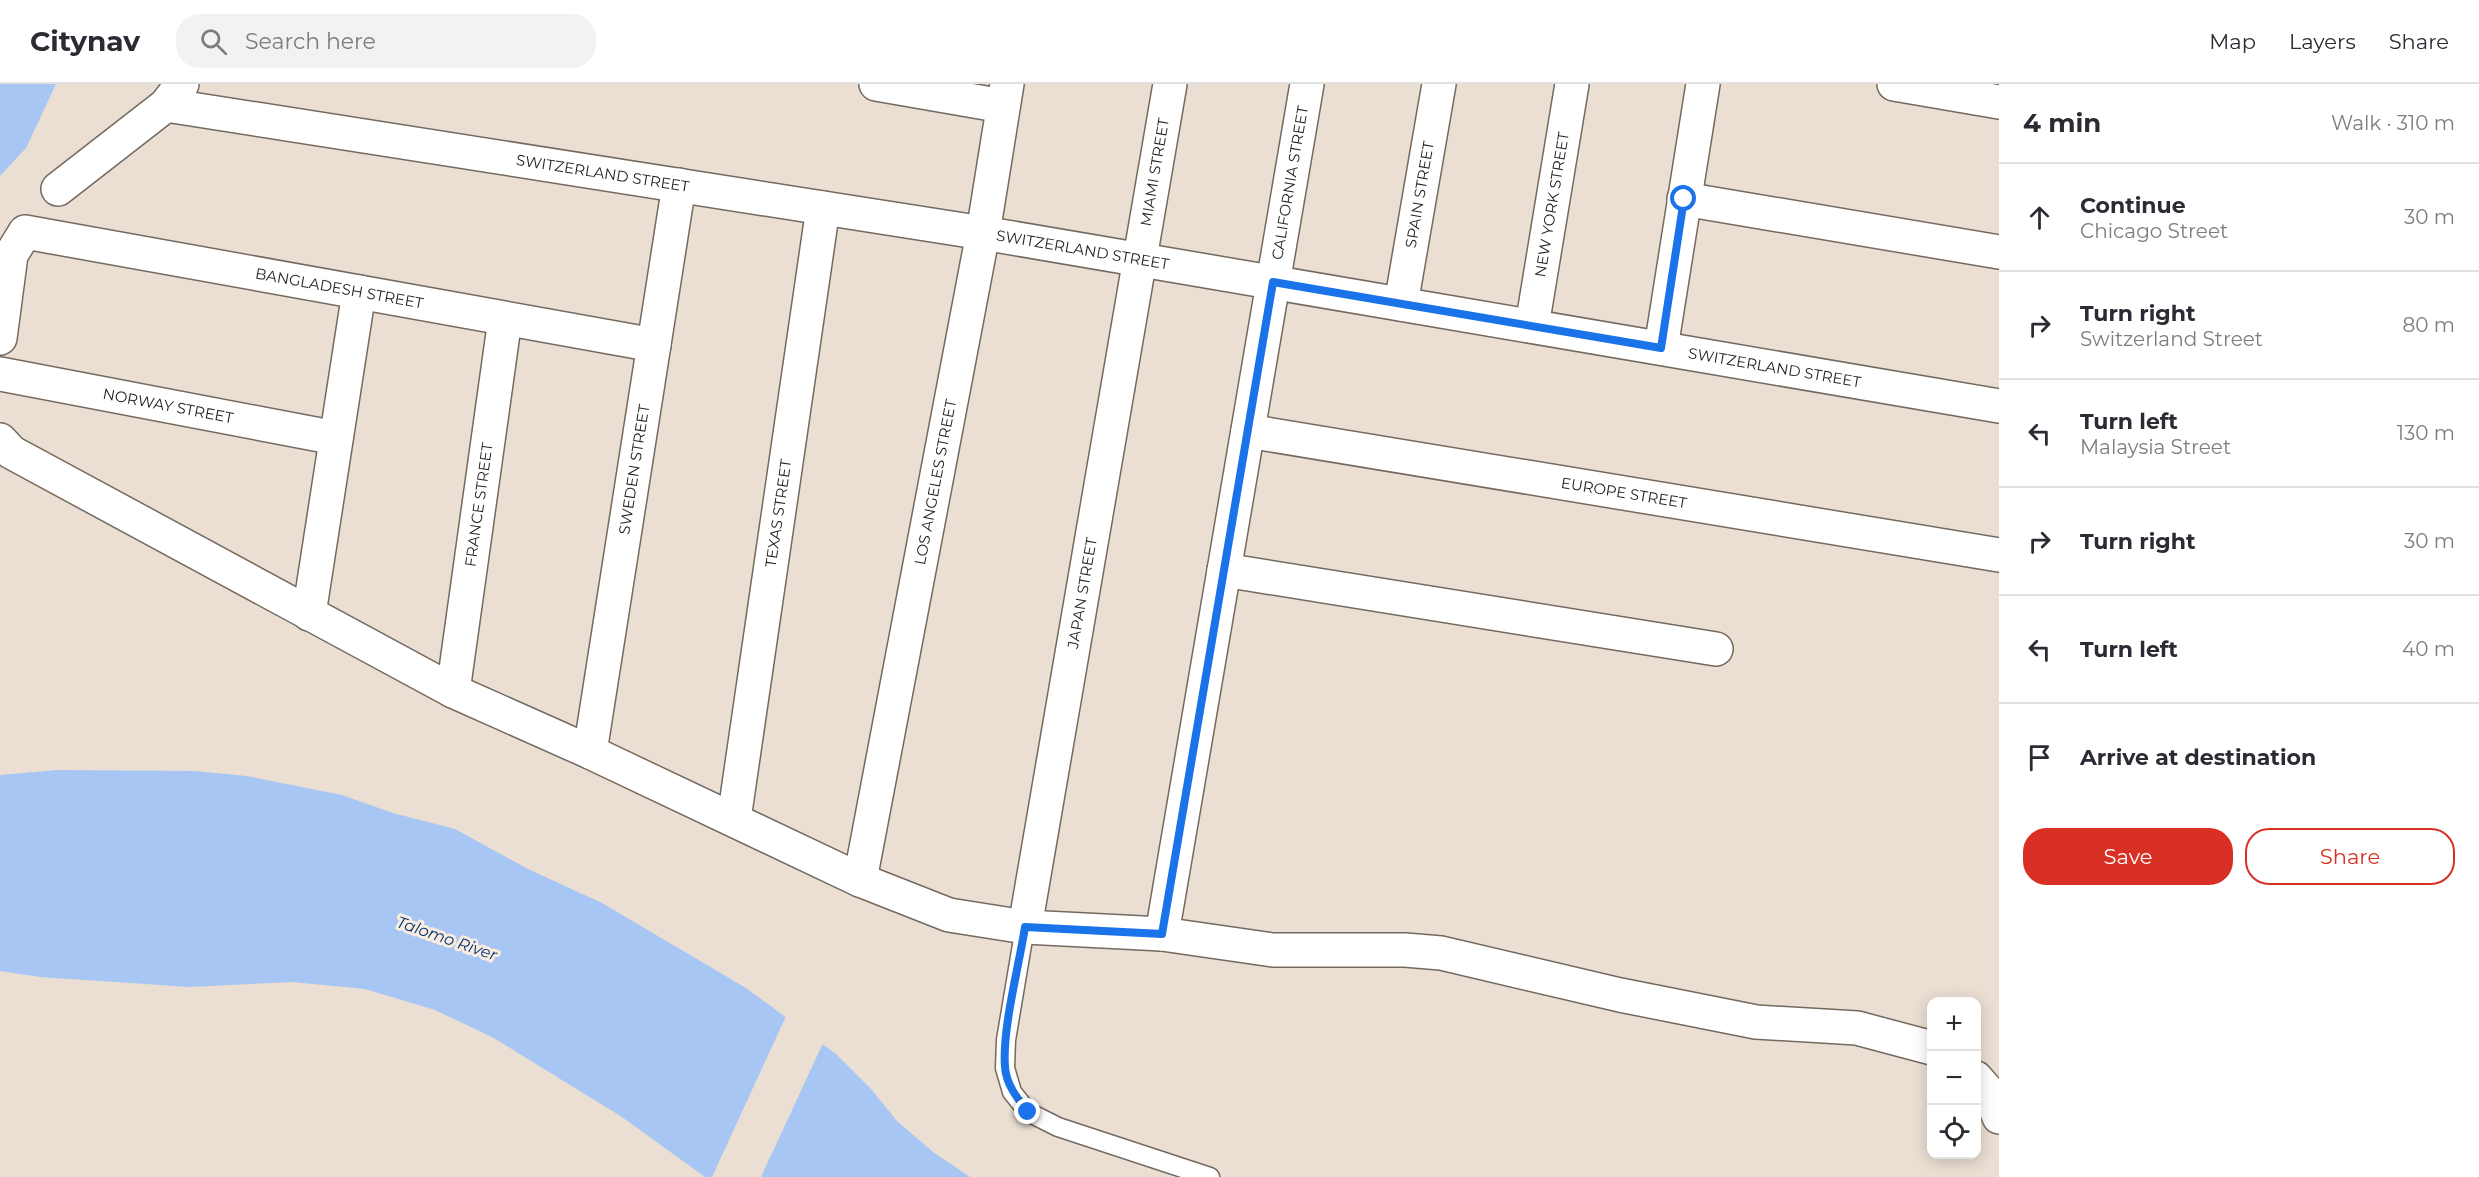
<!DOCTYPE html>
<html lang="en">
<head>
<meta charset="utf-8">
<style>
  :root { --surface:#fff; --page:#f2f2f3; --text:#2b2b33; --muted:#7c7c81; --line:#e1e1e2; --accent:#d93025 }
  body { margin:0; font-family:Montserrat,sans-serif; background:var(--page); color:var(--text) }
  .controls { position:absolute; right:18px; bottom:18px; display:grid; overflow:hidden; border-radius:12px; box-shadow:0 3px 15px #0003 }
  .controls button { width:54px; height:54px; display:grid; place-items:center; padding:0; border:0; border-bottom:2px solid var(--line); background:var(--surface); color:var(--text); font:30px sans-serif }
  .stop { position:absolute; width:18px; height:18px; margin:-14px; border:4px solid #1a73e8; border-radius:50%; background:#fff }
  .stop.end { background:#1a73e8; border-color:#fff; box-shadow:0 2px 6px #0008 }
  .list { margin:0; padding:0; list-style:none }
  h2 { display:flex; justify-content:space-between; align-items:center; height:78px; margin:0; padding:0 24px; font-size:26px }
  h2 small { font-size:20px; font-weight:400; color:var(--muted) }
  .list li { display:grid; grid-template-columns:39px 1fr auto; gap:18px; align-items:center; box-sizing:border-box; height:108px; padding:0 24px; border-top:2px solid var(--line) }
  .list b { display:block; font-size:22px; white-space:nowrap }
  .list p { margin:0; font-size:20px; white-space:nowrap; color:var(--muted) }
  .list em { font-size:20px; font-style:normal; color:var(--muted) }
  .actions { display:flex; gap:12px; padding:18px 24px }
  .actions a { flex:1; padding:14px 0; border:2px solid var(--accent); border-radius:24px; text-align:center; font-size:21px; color:var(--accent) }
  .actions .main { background:var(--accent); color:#fff }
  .icon { flex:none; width:33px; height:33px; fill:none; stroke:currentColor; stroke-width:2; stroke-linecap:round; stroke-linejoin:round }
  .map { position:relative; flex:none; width:1999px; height:1093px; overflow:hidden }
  header { display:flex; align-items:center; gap:36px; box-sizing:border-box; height:84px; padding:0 30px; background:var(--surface); border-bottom:2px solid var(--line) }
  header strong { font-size:28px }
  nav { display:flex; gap:33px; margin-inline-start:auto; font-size:21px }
  .search { width:420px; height:54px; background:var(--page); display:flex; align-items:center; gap:15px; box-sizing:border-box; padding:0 21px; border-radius:24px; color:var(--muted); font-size:22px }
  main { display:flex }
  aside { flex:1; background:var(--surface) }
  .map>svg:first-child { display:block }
  .water { fill:#a7c6f3 }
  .pier { fill:#ebdfd3 }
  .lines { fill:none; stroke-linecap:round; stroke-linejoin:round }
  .service-casing { stroke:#74695f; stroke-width:21 }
  .minor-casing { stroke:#74695f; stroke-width:36 }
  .service { stroke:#fff; stroke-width:18 }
  .minor { stroke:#fff; stroke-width:33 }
  .route { stroke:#1a73e8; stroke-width:8 }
  .labels { text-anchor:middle; stroke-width:6; stroke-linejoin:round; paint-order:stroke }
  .street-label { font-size:15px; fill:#211d19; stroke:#f9ece0 }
  .water-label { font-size:16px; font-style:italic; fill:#013473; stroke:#f9ece0 }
</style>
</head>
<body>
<header>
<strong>Citynav</strong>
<div class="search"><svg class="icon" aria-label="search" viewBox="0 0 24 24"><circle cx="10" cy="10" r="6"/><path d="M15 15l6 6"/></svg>Search here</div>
<nav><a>Map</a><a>Layers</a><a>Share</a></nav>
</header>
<main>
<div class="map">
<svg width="1999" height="1093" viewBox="0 0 1999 1093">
  <rect width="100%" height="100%" fill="#ebdfd3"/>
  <g class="water">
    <polygon points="0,0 56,0 26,64 0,92"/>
    <polygon points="57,686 195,687 247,692 342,711 393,729 455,745 528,785 602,819 746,904 836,970 871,1005 897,1037 933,1068 970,1093 705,1093 622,1033 494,954 435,926 365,905 292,898 190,903 40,893 0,887 0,691"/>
  </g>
  <polygon class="pier" points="787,930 824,957 761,1093 712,1093"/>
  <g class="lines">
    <g class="service-casing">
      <polyline id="service" points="1025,843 1006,956 1005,984 1012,1008 1028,1028 1058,1043 1210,1093"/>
    </g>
    <g class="minor-casing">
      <g id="minor">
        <polyline points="876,0 1003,22"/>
        <polyline points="1894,0 1999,18"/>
        <path id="s1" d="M166,21L983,149L1999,322"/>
        <polyline points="58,105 166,21 182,0"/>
        <polyline points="1684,115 1999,168"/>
        <path id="s2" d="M1401,220L1439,0"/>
        <path id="s3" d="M1532,242L1572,0"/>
        <path id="s4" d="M0,254L11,171L25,148L654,261"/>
        <polyline points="1661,264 1703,0"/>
        <path id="s5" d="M0,290L336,354"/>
        <path id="s6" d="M1248,347L1999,471"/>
        <polyline points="0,356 11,368 453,607 590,668 860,796 949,831 1025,843 1162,850 1273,866 1405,866 1441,869 1620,911 1756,938 1857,944 1932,964"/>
        <polyline points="1224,486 1716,565"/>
        <polyline points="309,530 359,208"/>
        <path id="s7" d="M453,607L505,235"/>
        <path id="s8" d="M590,668L679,101"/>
        <path id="s9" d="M734,735L823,124"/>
        <path id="s10" d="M860,796L983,149L1007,0"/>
        <path id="s11" d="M1025,843L1170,0"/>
        <path id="s12" d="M1162,850L1307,0"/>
        <polyline points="1976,994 1990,1010 1999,1033"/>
      </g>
    </g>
    <use href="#service" class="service"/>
    <use href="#minor" class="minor"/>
  </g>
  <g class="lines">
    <path class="route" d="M1028,1028C1017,1014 1006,1000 1005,983C1002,945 1019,882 1025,843L1162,850L1273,198L1661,264L1684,115"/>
  </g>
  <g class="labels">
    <g class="street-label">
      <text dy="5" stroke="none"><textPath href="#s11" startOffset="766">MIAMI STREET</textPath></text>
      <text dy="5" stroke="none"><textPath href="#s1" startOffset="442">SWITZERLAND STREET</textPath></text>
      <text dy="5" stroke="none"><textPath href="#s12" startOffset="762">CALIFORNIA STREET</textPath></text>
      <text dy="5" stroke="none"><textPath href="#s2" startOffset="111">SPAIN STREET</textPath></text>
      <text dy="5" stroke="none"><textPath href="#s3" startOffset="123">NEW YORK STREET</textPath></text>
      <text dy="5" stroke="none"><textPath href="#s1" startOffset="928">SWITZERLAND STREET</textPath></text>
      <text dy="5" stroke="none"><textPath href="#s4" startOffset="430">BANGLADESH STREET</textPath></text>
      <text dy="5" stroke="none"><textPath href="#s1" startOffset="1630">SWITZERLAND STREET</textPath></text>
      <text dy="5" stroke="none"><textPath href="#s5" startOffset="171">NORWAY STREET</textPath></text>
      <text dy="5" stroke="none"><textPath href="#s8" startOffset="286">SWEDEN STREET</textPath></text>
      <text dy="5" stroke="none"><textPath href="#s10" startOffset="405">LOS ANGELES STREET</textPath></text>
      <text dy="5" stroke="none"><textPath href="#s6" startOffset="381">EUROPE STREET</textPath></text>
      <text dy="5" stroke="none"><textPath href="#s7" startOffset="188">FRANCE STREET</textPath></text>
      <text dy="5" stroke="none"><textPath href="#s9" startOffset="309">TEXAS STREET</textPath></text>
      <text dy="5" stroke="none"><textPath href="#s11" startOffset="339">JAPAN STREET</textPath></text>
    </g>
    <g class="water-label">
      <text transform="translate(447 854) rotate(19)" y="6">Talomo River</text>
    </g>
  </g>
</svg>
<div class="controls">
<button>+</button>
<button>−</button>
<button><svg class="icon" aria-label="locate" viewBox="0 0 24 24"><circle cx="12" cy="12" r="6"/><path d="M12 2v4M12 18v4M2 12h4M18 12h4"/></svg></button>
</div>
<div class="stop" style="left:1684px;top:115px"></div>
<div class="stop end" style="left:1028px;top:1028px"></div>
</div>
<aside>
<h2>4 min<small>Walk · 310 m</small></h2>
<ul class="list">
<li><svg class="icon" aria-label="ahead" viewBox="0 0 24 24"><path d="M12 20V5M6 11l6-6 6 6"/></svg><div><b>Continue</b><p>Chicago Street</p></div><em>30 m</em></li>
<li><svg class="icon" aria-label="right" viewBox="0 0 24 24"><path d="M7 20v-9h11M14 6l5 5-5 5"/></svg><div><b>Turn right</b><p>Switzerland Street</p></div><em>80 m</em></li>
<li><svg class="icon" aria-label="left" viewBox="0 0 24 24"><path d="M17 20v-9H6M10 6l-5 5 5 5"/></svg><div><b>Turn left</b><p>Malaysia Street</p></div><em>130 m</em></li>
<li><svg class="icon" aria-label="right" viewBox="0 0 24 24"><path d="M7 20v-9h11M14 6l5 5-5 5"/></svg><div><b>Turn right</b></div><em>30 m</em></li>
<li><svg class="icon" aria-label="left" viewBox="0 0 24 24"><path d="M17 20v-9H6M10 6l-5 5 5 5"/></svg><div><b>Turn left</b></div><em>40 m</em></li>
<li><svg class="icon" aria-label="arrive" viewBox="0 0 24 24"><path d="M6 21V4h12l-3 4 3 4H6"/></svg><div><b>Arrive at destination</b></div></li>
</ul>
<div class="actions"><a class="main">Save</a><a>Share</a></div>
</aside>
</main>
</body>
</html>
